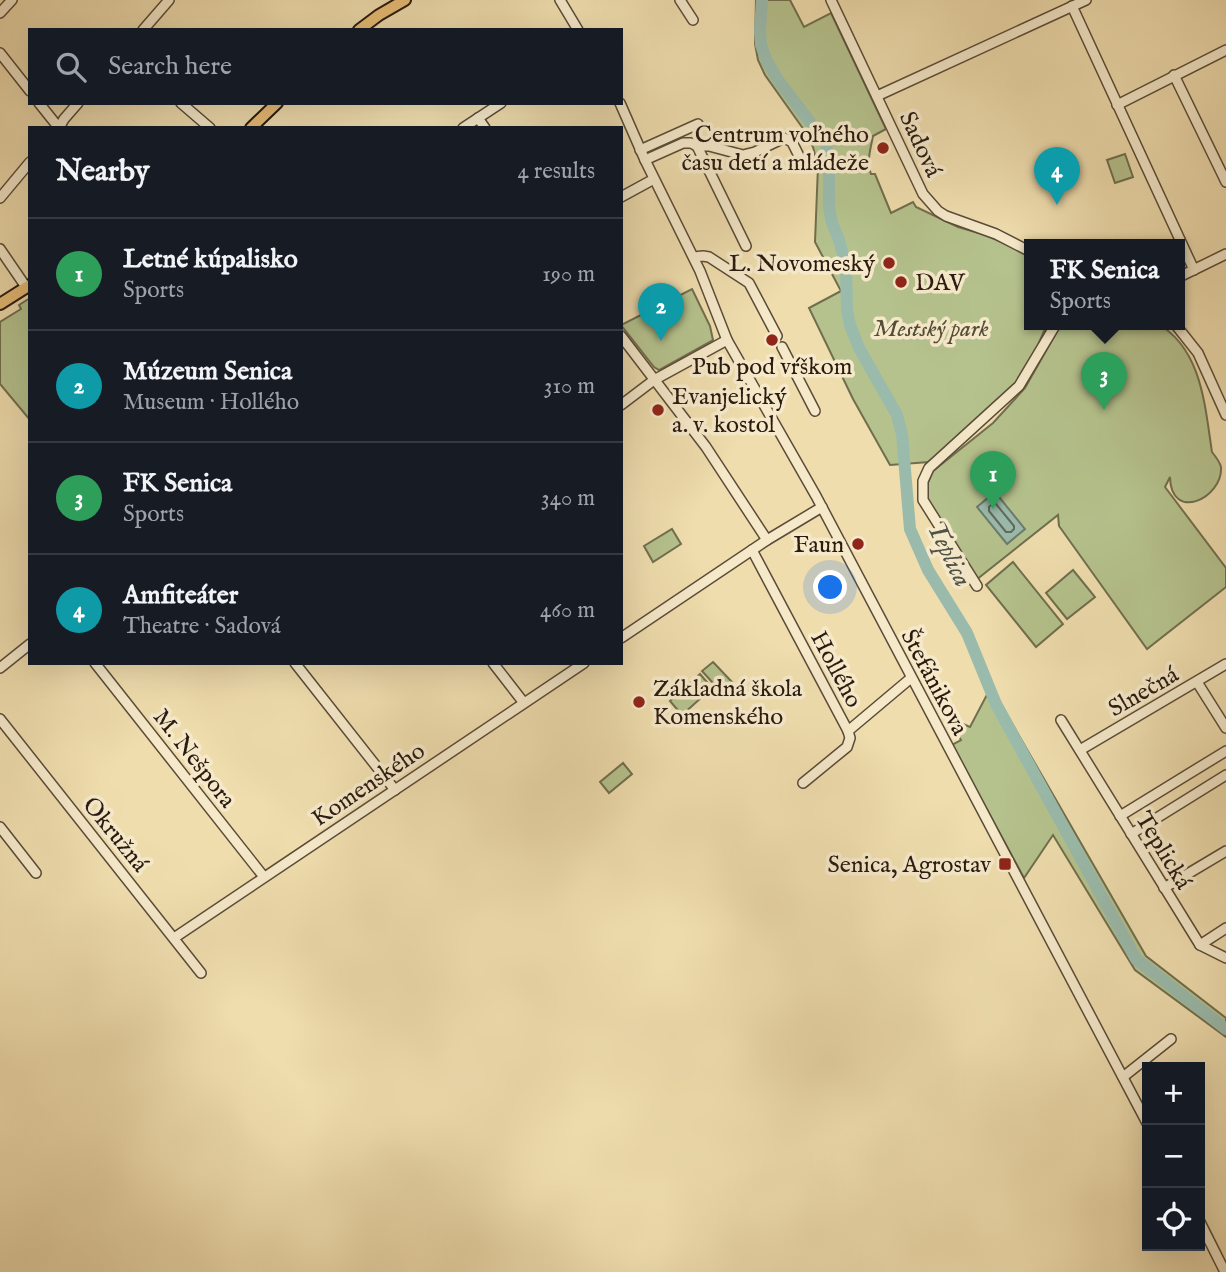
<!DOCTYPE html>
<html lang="en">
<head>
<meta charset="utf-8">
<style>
  :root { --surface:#171b24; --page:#20242c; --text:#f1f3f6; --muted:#9ea1a6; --line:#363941; --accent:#c59692 }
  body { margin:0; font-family:"IM FELL English",serif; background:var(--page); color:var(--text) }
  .controls { position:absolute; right:21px; bottom:21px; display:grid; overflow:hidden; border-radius:0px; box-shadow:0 7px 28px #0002 }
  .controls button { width:63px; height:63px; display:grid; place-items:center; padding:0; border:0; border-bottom:2px solid var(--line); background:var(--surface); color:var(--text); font:35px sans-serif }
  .you { position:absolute; left:831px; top:588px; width:24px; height:24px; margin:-18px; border:5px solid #fff; border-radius:50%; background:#1a73e8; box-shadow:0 0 0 10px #1a73e833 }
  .badge { display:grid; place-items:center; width:46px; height:46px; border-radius:50%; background:var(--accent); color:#fff; font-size:23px; font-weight:700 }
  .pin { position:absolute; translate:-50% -58px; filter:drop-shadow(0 2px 4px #0008) }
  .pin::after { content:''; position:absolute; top:37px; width:24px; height:21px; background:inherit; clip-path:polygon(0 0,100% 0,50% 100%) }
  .popup { position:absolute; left:1024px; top:239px; width:161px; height:91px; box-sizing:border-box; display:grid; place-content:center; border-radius:0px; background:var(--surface); filter:drop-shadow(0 2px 5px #0005); font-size:23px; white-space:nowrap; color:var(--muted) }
  .popup b { font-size:26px; color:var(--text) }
  .popup::after { content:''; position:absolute; left:50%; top:100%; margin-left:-14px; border:14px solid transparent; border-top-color:var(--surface) }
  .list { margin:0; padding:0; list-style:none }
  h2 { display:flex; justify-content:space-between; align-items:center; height:91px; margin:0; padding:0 28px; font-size:30px }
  h2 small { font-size:23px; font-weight:400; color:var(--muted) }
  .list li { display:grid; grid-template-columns:46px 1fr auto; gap:21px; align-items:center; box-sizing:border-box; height:112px; padding:0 28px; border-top:2px solid var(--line) }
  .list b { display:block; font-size:26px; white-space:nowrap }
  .list p { margin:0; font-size:23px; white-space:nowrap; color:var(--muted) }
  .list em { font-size:23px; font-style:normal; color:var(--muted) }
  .icon { flex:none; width:38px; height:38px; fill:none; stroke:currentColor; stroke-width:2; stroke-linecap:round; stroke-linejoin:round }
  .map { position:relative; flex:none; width:1226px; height:1272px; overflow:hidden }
  .search { position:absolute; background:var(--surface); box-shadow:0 7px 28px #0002; left:28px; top:28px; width:595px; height:77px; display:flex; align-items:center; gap:18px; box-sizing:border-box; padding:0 24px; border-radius:0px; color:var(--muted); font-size:26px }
  .panel { position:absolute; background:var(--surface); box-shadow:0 7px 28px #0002; left:28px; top:126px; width:595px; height:539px; border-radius:0px }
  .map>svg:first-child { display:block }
  .green { fill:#b5c28d; stroke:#706e4e; stroke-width:2 }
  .water { fill:#9abbac; stroke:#6d7b6e; stroke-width:2 }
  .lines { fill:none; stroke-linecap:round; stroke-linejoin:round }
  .shore { stroke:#626a5e; stroke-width:2 }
  .river { stroke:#9abbac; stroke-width:12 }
  .minor-casing { stroke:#5b4b38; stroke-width:12 }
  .major-casing { stroke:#2a1a10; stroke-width:14 }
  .minor { stroke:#f5e9ca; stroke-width:9 }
  .major { stroke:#e8be77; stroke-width:10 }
  .poi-dot { fill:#8f2418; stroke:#f5e9ca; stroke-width:2.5 }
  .labels { text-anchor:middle; stroke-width:7; stroke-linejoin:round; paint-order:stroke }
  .poi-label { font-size:24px; fill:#2a1a10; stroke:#f5e9ca; text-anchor:end }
  .street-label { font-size:24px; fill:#2a1a10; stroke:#f5e9ca }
  .park-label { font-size:24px; font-style:italic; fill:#544c36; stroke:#f5e9ca }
  .water-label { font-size:26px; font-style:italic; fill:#515247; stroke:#f5e9ca }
</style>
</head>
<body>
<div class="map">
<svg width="1226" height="1272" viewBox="0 0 1226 1272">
  <rect width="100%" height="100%" fill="#efddae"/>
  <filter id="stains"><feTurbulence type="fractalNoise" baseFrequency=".00286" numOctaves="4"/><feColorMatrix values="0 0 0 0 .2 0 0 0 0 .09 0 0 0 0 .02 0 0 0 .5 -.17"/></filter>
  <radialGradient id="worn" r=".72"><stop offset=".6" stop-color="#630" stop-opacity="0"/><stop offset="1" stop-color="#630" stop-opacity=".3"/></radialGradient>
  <g class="green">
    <path d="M756,0H790L804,27L831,13L886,129L873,136C871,147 866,163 871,174H875L891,213L913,202L916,207L958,227L986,235L1029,255V324H1047L1030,364L1014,385L929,462L890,465L853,399L809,308L841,291L815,242L818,166L813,147L804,130L765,75L758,60L755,44Z"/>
    <polygon points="1125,154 1133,177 1115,183 1107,160"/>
    <polygon points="692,289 710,326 713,340 659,370 654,367 621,325"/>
    <polygon points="30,298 30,420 0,384 0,322 21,309 19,305"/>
    <path d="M1062,324H1158C1202,349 1205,407 1212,452C1216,457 1220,462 1221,467C1223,498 1171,523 1170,477L1165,487L1226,568V587L1147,649L1059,526L1058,515L976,580L929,504L927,497V485L933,471L993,423L1025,388L1059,328Z"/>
    <polygon points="672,529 681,544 653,562 644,546"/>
    <polygon points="1013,562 1063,624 1036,647 986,585"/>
    <polygon points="1073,570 1095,597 1067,619 1046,593"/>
    <polygon points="713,662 733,683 723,694 702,671"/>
    <polygon points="700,674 712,688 682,715 670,701"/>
    <polygon points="991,687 1146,956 1226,1018 1226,1037 1135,970 1053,835 1024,878 952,745 961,740 957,733 962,730 963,724 970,727"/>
    <polygon points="623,763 632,774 609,793 600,782"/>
  </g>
  <polygon class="water" points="995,492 1025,529 1007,544 977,507"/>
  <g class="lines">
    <polygon class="shore" points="993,503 996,504 1014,526 1014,529 1011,532 1006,532 989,511 989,507"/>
    <polyline class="river" points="762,0 760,30 761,45 767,61 778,80 826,143 829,164 829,207 832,223 839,240 846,265 847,310 850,325 859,348 897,415 902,434 910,529 928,570 967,633 996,704 1136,959 1226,1029"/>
    <g class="minor-casing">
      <g id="minor">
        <polyline points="560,0 578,30"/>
        <polyline points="680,0 693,20"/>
        <polyline points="831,0 923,194 938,211 946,216 996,234 1029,251"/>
        <polyline points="1072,6 1194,270"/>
        <polyline points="0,13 12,0"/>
        <polyline points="143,30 169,0"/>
        <polyline points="0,53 30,91"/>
        <polyline points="1174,75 1226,182"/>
        <polyline points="877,96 1086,0"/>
        <polyline points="39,103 59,128"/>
        <polyline points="181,103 210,128"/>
        <polyline points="620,103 645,160 700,271 727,340 816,496 1147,1123"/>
        <polyline points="1117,105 1226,50"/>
        <polyline points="478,118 485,128"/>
        <polyline points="59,128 64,119 78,103"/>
        <polyline points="463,128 501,103"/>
        <polyline points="697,146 746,246"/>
        <polyline points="640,150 698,124"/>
        <polyline points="645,160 683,143 691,143 697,146 709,146 743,155 755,152 784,138 792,142 804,166"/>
        <polyline points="621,197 654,179"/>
        <polyline points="0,198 30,162"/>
        <polyline points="0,249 26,287"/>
        <polyline points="694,257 703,256 709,257 749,283 777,336"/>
        <polyline points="1179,277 1226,254"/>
        <polyline points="1175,324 1198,353 1226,415"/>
        <polyline points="621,336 706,447 767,540"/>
        <polyline points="782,347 815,411"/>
        <polyline points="621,405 654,380 727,340"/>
        <polyline points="752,550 848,731"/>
        <polyline points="977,586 923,500 923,481 929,468 1019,386 1056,324"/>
        <polyline points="621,638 767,540 822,507"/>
        <polyline points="95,663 264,877"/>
        <polyline points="295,663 395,790"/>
        <polyline points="493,663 524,703"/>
        <polyline points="0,668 30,644"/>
        <polyline points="1197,682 1226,728"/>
        <polyline points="0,719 201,973"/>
        <polyline points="1061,720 1200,945 1226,958"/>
        <polyline points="1080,750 1226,664"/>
        <polyline points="803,783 847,747 850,738 848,731 911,678"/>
        <polyline points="1120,816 1226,751"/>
        <polyline points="0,827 36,873"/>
        <polyline points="1131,834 1226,775"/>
        <polyline points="1164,888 1226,851"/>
        <polyline points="174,938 584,663"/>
        <polyline points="1200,945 1226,928"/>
        <polyline points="1123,1077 1171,1039"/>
        <polyline points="1200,1222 1225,1272"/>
      </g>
    </g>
    <g class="major-casing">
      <g id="major">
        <polyline points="359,30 379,15 405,0"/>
        <polyline points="251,128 277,103"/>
        <polyline points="0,304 30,285"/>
      </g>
    </g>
    <use href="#minor" class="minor"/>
    <use href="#major" class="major"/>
  </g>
  <g class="poi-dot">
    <circle cx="883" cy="148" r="7"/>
    <circle cx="889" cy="263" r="7"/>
    <circle cx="901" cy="282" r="7"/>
    <circle cx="772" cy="340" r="7"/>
    <circle cx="658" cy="410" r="7"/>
    <circle cx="858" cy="544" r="7"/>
    <circle cx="639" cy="702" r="7"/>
    <rect x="998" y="857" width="14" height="14" rx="3.5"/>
  </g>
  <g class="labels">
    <g class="poi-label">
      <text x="869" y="142">Centrum voľného<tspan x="869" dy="28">času detí a mládeže</tspan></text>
      <text x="875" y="271">L. Novomeský</text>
      <text x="915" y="290" text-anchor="start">DAV</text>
      <text x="772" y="374" text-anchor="middle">Pub pod vŕškom</text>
      <text x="672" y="404" text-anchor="start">Evanjelický<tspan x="672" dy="28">a. v. kostol</tspan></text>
      <text x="844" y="552">Faun</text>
      <text x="653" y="696" text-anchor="start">Základná škola<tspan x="653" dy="28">Komenského</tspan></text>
      <text x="991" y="872">Senica, Agrostav</text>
    </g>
    <g class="street-label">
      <text transform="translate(921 144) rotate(65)" y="8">Sadová</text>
      <text transform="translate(837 669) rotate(62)" y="8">Hollého</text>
      <text transform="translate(935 682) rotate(62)" y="8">Štefánikova</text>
      <text transform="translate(1143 691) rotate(-30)" y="8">Slnečná</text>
      <text transform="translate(195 758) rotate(52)" y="8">M. Nešpora</text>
      <text transform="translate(368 784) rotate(-34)" y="8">Komenského</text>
      <text transform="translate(116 834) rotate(51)" y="8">Okružná</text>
      <text transform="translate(1164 850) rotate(59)" y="8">Teplická</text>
    </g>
    <g class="park-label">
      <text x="931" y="336">Mestský park</text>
    </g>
    <g class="water-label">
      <text transform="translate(950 553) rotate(64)" y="9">Teplica</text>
    </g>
  </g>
  <rect width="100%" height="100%" filter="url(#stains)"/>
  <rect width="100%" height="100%" fill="url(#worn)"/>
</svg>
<div class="controls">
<button>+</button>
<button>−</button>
<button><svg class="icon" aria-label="locate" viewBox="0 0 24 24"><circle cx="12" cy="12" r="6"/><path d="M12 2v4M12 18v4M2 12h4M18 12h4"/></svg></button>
</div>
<div class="you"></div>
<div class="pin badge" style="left:993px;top:509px;background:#2e9e5b">1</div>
<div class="pin badge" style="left:661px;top:341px;background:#0f9aa8">2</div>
<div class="pin badge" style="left:1104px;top:410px;background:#2e9e5b">3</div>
<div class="popup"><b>FK Senica</b>Sports</div>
<div class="pin badge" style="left:1057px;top:205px;background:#0f9aa8">4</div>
<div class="search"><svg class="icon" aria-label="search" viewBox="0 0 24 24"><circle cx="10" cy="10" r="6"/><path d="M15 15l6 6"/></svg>Search here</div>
<section class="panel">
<h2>Nearby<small>4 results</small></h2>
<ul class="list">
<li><span class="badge" style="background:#2e9e5b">1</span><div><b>Letné kúpalisko</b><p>Sports</p></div><em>190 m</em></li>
<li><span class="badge" style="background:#0f9aa8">2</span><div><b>Múzeum Senica</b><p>Museum · Hollého</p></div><em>310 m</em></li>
<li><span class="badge" style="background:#2e9e5b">3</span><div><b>FK Senica</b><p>Sports</p></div><em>340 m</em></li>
<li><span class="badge" style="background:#0f9aa8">4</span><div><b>Amfiteáter</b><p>Theatre · Sadová</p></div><em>460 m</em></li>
</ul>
</section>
</div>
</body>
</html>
